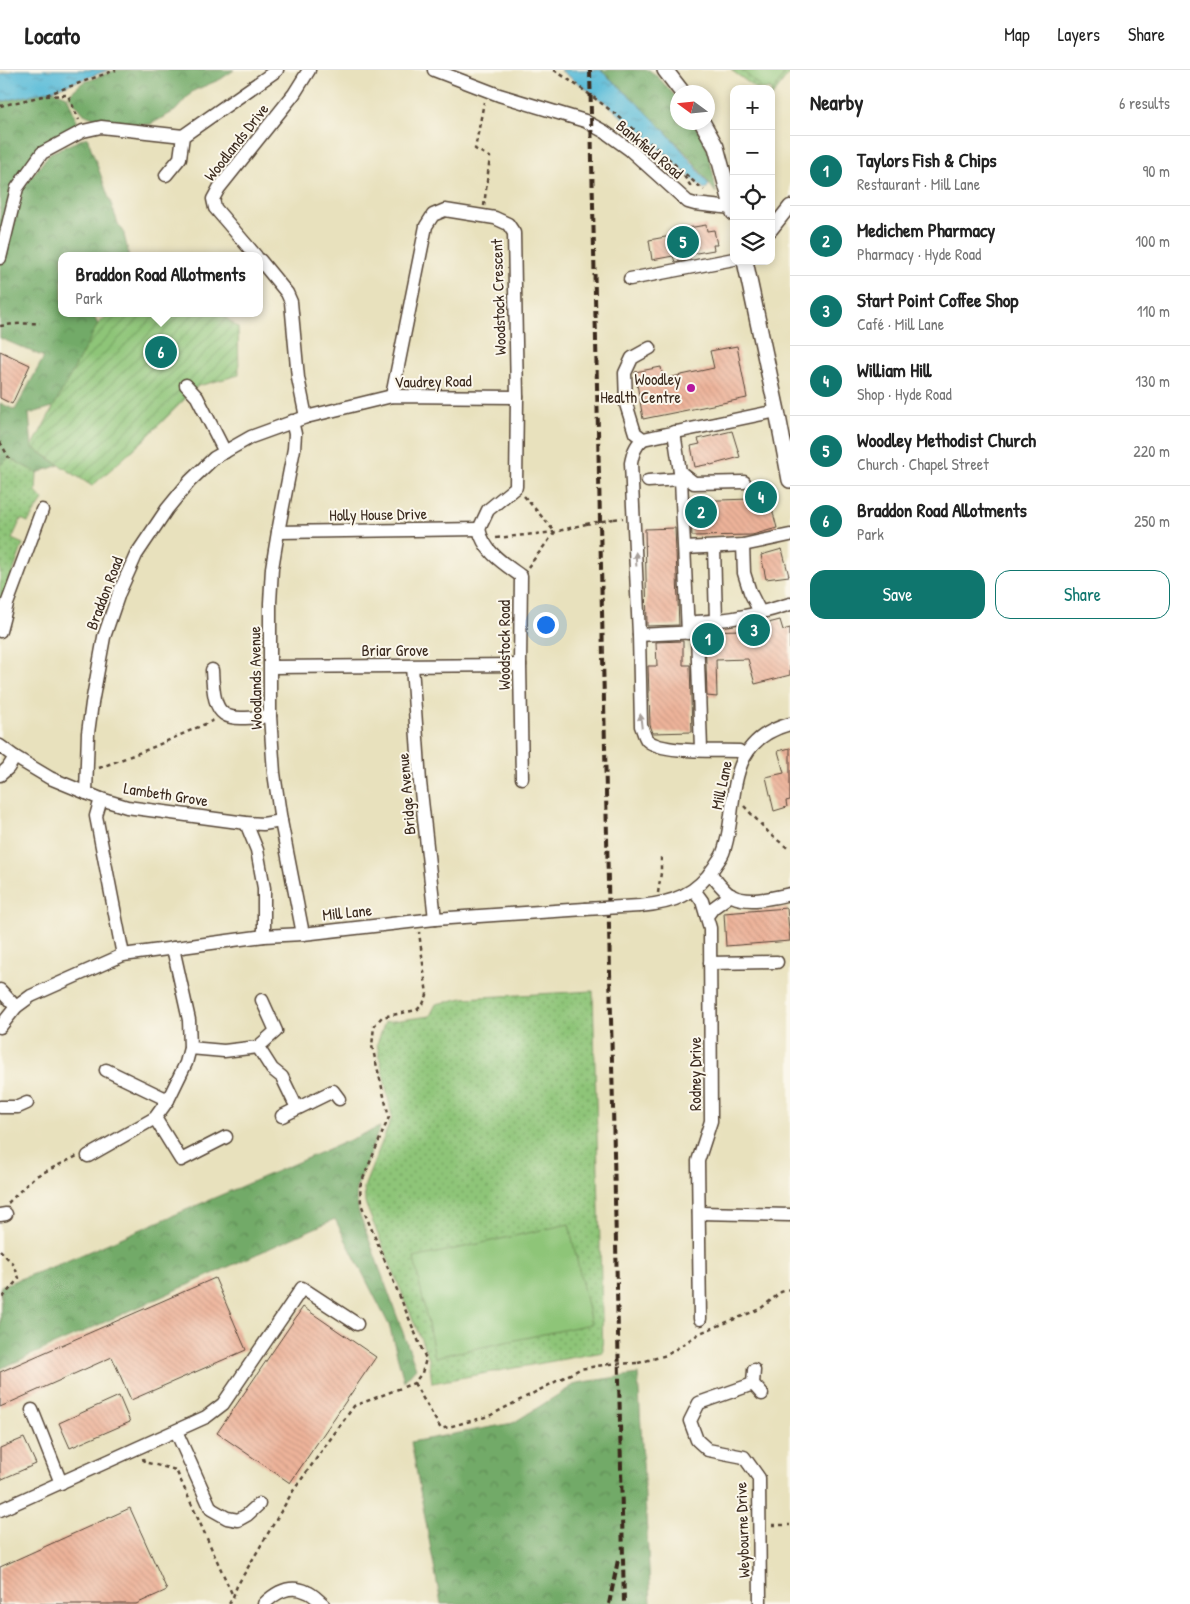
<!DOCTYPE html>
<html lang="en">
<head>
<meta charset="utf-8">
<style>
  :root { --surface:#fff; --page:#f2f2f2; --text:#222; --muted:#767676; --line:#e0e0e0; --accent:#0f766e }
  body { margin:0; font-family:"Patrick Hand",sans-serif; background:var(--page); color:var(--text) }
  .controls { position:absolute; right:15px; top:15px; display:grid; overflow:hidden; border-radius:10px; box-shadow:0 2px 8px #0003 }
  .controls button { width:45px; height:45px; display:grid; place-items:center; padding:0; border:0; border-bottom:1px solid var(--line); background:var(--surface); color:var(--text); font:25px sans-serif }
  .compass { position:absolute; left:670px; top:15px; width:45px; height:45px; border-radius:50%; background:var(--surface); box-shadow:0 2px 8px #0003; rotate:285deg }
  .you { position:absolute; left:545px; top:554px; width:18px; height:18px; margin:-12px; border:4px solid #fff; border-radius:50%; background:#1a73e8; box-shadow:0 0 0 8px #1a73e833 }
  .badge { display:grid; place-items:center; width:32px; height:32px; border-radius:50%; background:var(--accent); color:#fff; font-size:16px; font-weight:700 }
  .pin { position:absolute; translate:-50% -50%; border:2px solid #fff; box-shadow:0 1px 5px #0006 }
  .popup { position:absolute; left:58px; top:182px; width:205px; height:65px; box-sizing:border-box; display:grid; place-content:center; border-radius:10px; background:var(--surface); filter:drop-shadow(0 1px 4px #0005); font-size:16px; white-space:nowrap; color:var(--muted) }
  .popup b { font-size:19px; color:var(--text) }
  .popup::after { content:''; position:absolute; left:50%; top:100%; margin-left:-10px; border:10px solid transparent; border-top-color:var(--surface) }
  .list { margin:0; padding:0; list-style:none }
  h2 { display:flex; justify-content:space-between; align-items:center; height:65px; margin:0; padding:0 20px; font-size:21px }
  h2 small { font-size:16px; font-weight:400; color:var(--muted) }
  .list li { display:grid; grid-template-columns:32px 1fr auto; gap:15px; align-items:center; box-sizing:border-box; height:70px; padding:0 20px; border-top:1px solid var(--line) }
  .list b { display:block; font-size:19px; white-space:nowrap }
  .list p { margin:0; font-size:16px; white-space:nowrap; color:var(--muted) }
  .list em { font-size:16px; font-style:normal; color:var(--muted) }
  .actions { display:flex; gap:10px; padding:15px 20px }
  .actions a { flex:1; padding:11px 0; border:1px solid var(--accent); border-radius:15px; text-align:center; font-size:18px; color:var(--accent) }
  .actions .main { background:var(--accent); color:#fff }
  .icon { flex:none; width:28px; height:28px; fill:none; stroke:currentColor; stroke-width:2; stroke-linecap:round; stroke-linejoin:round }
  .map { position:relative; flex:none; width:790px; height:1534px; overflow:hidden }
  header { display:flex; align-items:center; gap:30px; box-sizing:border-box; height:70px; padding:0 25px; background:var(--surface); border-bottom:1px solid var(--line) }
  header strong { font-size:24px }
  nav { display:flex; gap:28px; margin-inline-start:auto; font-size:18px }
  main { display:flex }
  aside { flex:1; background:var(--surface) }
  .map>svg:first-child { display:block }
  .forest { fill:url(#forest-crowns); stroke:#566a43 }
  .park { fill:url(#park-dots); stroke:#64784b }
  .garden { fill:url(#garden-furrows); stroke:#64784b }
  .pitch { fill:#8ec578; stroke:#64784b }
  .water { fill:url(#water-ripples); stroke:#4a727b }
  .building { fill:url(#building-back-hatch) }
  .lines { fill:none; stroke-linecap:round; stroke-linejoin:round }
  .minor-casing { stroke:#554536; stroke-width:15 }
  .major-casing { stroke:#554536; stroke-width:18 }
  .path { stroke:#554536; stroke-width:2.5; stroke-dasharray:4 4; stroke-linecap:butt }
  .minor { stroke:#fff; stroke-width:12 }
  .major { stroke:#fff; stroke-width:15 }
  .rail { stroke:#3b2a1e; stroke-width:4; stroke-dasharray:8 4; stroke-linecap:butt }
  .minor-bridge-casing { stroke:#554536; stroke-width:15; stroke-linecap:butt }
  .path-bridge { stroke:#554536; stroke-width:2.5; stroke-dasharray:4 4; stroke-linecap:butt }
  .minor-bridge { stroke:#fff; stroke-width:12 }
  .oneway { fill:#a79f9a }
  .poi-dot { fill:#b5179e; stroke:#fbf7ec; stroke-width:2 }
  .labels { text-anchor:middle; stroke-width:4; stroke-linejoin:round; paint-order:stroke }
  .street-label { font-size:16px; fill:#3b2a1e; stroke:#fbf7ec }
  .poi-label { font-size:16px; fill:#3b2a1e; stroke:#fbf7ec; text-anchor:end }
</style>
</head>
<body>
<header>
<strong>Locato</strong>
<nav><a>Map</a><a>Layers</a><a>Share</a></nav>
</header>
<main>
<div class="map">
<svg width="790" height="1534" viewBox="0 0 790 1534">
  <defs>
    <pattern id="forest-crowns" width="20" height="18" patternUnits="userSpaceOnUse" patternTransform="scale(1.25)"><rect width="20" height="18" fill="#72aa68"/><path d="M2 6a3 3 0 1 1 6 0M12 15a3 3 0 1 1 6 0" fill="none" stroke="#5f8b55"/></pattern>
    <pattern id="park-dots" width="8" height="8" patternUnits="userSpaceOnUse" patternTransform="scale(1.25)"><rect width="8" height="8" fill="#8ec578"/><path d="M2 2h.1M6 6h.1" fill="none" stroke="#75a062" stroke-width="1.8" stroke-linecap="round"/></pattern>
    <pattern id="garden-furrows" width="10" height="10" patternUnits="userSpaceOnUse" patternTransform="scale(1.25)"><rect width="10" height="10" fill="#8ec578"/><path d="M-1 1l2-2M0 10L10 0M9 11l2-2" fill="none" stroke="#75a062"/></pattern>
    <pattern id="water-ripples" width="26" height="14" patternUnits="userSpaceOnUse" patternTransform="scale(1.25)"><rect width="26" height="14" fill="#59bbd8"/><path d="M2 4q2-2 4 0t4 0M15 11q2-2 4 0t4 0" fill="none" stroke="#4b98af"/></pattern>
    <pattern id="building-back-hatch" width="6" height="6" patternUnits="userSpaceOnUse" patternTransform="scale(1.25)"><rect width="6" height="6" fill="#edb39a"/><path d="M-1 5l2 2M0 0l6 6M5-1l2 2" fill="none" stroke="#cc9a84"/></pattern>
  </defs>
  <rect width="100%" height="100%" fill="#fbf7ec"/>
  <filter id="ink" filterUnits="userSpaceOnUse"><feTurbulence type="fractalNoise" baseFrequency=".02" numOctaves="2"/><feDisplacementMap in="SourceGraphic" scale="10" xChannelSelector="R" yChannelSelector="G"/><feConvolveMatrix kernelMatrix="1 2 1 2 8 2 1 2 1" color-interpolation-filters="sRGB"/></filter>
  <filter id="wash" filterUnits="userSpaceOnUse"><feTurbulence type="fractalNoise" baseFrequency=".0096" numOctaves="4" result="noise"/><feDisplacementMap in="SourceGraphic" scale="20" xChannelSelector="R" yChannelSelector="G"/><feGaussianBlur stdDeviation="1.12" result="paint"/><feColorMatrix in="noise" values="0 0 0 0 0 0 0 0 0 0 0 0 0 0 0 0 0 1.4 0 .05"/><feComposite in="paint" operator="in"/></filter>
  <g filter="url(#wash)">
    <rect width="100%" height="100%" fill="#e8e1bd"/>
    <g class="forest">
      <polygon points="116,0 234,0 221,9 193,21 175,41 151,54 138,55 95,49 84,44 68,25 82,13"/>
      <polygon points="601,0 649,0 657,6 677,28 678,52 694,53 706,74 713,103 716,123 692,90 673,69 632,28"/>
      <polygon points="52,20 67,26 78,54 39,83 15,116 0,188 0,32"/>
      <polygon points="87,67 119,156 123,160 129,186 62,186 62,243 92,243 100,258 66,333 29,344 32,377 59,395 37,403 9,388 0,395 0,333 15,340 44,287 0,268 0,195 5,186 22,119 50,83"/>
      <polygon points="380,1057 356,1119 357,1137 416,1298 404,1311 389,1255 335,1149 0,1299 1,1216 62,1193"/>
      <polygon points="638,1304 651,1534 441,1534 411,1372 513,1353 577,1313"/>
    </g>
    <g class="park">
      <polygon points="731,0 790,0 790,2 771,28 771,19 757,19"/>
      <polygon points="9,388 37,403 36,422 43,430 28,452 21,449 12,469 23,474 0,539 0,395"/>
      <polygon points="593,921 603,1282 432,1313 429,1289 365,1133 364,1117 392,1047 377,974 385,952 430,946 436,934 463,928"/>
    </g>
    <polygon class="garden" points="110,243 221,243 238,258 239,305 198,316 144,370 92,416 32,377 98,254"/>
    <g class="pitch">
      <polygon points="742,0 787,0 771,24 771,19 763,19"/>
      <polygon points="569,1154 591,1254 435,1287 414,1188"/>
    </g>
    <g class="water">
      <polygon points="16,0 109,0 52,20 0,32 0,4"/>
      <path d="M560,0H600C641,35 678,71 709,115L705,120L605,32Z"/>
    </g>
    <g id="blocks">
      <g class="building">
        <polygon points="706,155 707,161 714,160 717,175 713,175 714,180 685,185 686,190 675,192 673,186 652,190 649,170 682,164 682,159"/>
        <polygon points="737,276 747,328 643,349 635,302 661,297 663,309 714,298 710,281"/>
        <polygon points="0,281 30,295 12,334 0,328"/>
        <polygon points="732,361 740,387 711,395 710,394 695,397 691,376 700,374 698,369"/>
        <polygon points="766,416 777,458 752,465 692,466 690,431 750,429 750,418"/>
        <polygon points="675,458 679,555 647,556 645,459"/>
        <polygon points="782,479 789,506 766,509 761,485"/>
        <polygon points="780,550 783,560 790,558 790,605 755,614 748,589 716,590 717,627 707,626 705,561 741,560"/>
        <polygon points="683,571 683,595 690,595 692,662 653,663 650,655 648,596 657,596 656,572"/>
        <polygon points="790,678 790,730 786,731 787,737 774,741 766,707 784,703 778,681"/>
        <polygon points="787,838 790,871 726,876 724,843"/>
        <polygon points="215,1208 246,1280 131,1330 112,1287 0,1337 0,1302"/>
        <polygon points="303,1237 376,1287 290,1413 217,1363"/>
        <polygon points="119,1326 130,1352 70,1378 59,1353"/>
        <polygon points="24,1368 36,1394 0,1410 0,1378"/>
        <polygon points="130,1438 167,1520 136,1534 0,1534 0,1497"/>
      </g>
    </g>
  </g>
  <g filter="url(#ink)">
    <use href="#blocks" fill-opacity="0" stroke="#554536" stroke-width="1"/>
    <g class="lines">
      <g class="minor-casing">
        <g id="minor">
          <polyline points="434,0 499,25 585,51 605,62 630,80 688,132 695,134 732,138"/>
          <polyline points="166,105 180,88 183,66 277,0"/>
          <polyline points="771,160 790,136"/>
          <polyline points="256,186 215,138 213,129 219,118 294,24 309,0"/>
          <polyline points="0,188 17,118 42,83 83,61 101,57 183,66"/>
          <polyline points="260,190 287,223 291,232 298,308 306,347"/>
          <polyline points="630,209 734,189"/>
          <polyline points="650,278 632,288 625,303 626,334 635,363 643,369 777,341"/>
          <polyline points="186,315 197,327 225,382"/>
          <polyline points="392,326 426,156 433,145 445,140 495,148 508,154 514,163 517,327 516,417 488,440 479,459"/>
          <polyline points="292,351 295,364 294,379 278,462 272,498 270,533 270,646 274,703 281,751 303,864"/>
          <path d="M643,369C635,376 633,383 631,393L639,565L641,656C643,660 644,666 647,670C662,684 718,680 739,681L745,685"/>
          <polyline points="680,402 694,413 744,412"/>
          <polyline points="681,409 688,563"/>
          <polyline points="648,411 681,409 674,362"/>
          <path d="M479,459C484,482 503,493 521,506L520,595L522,708"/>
          <polyline points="278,462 479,459"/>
          <polyline points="743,475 744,503 750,522 761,544"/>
          <polyline points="714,477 716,551"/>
          <polyline points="685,478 743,475 790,465"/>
          <polyline points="0,561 7,534 42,440"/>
          <path d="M697,562L696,552C729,551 759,544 790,534"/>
          <polyline points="639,565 697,562 701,679"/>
          <polyline points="412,596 420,712 435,849"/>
          <polyline points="271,597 520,595"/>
          <path d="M212,600C214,651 223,651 270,646"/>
          <polyline points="0,676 15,687 50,708 101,729 127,737 246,753 263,754 281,751"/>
          <polyline points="0,705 8,698 15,687"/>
          <polyline points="86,723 88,663 92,633 104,567 119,523 136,485 167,439 190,411 214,388 251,367 306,347 392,326 517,327"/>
          <polyline points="101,729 96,746 123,885"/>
          <polyline points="246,753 257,780 264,818 264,866"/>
          <path d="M710,803C716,810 724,822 732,826C749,834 772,828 790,824"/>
          <polyline points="694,820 702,831 710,858 711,1051 698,1091 700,1249"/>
          <path d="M640,836C673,833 696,825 715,796C717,792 721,788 723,783C728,771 729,758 731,745C736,701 741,667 790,654"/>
          <polyline points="707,846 713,838 731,825"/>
          <polyline points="710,893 777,892"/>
          <polyline points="0,920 16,937"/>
          <polyline points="0,957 16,937 31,926 123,885 264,866 303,864 435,849 585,839"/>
          <polyline points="258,977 276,961 262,930"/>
          <polyline points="190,978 224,981 258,977 272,999 282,1007 297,1038"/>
          <polyline points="106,1000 168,1030"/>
          <polyline points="0,1037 18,1037 27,1033"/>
          <polyline points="282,1046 333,1021 339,1029"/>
          <polyline points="155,1048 181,1090 226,1067"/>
          <polyline points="88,1086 155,1048 168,1030 186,993 190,978 189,950 173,878"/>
          <polyline points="699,1143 790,1145"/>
          <polyline points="0,1145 6,1144"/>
          <polyline points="754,1300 753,1314 762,1324"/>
          <polyline points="753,1314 699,1333 690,1351 697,1370 708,1380 744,1387 759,1408 760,1534"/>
          <polyline points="32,1340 61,1413"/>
          <polyline points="176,1361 211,1439 227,1448 238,1450 247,1445 259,1434"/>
          <polyline points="0,1440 206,1347 223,1334 302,1218 357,1254"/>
          <path d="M264,1534C276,1522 290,1514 307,1522C313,1524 318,1530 323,1534"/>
        </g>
      </g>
      <g class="major-casing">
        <g id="major">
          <polyline points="665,0 682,22"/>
          <polyline points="702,52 716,77 734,143"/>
          <polyline points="745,191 777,341 790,410"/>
        </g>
      </g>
      <g class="path">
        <path d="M554,0C588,22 619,46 649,72C668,87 685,105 704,120"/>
        <polyline points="46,26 68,25 79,50"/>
        <polyline points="0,36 43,26 116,0"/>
        <polyline points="684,106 692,118"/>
        <polyline points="484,136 490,87 475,79 484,32"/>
        <polyline points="0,256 13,254 40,253"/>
        <polyline points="0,372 9,388"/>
        <polyline points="524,426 555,462 528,497"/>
        <polyline points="614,449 623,448"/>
        <polyline points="496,468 555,462 586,454"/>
        <polyline points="99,698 149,679 214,650"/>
        <polyline points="744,736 770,764 790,780"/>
        <polyline points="658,823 661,803 661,787"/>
        <polyline points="8,1133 34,1107 77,1086"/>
        <polyline points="0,1180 14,1195 19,1208 0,1231"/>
        <polyline points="638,1293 667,1285 700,1263 760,1239 781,1222 790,1219"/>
        <polyline points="414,1313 441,1359 489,1346 580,1299 609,1294"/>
        <polyline points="143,1388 144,1392 176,1400 233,1526"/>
        <polyline points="772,1455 790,1455"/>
        <polyline points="229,1534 233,1527 237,1516 293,1421 354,1336 414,1313 422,1303 426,1289 361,1134 360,1116 389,1047 372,976 374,956 382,947 417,940 423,934 427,925 419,862"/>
      </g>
      <use href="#minor" class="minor"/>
      <use href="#major" class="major"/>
      <g class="rail">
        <polyline points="590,0 624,1534"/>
        <polyline points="609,1534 618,1490"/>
      </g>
      <g class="minor-bridge-casing">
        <polyline id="minor-bridge" points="585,839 640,836"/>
      </g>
      <g class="path-bridge">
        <polyline points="586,454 614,449"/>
        <polyline points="609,1294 638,1293"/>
      </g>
      <use href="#minor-bridge" class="minor-bridge"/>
    </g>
    <defs><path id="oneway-solid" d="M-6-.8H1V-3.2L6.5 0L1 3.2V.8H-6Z" transform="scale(1.25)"/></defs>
    <g class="oneway">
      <use href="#oneway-solid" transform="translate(636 489) rotate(-93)"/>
      <use href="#oneway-solid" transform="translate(641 651) rotate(-96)"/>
    </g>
  </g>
  <circle class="poi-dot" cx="691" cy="318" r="5"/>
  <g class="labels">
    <g class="street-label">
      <text transform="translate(236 72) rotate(-52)" y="6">Woodlands Drive</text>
      <text transform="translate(650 79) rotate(40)" y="6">Bankfield Road</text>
      <text transform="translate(498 227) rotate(-92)" y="6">Woodstock Crescent</text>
      <text transform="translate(433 311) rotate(-1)" y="6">Vaudrey Road</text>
      <text transform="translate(378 444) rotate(-1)" y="6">Holly House Drive</text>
      <text transform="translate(104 523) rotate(-69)" y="6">Braddon Road</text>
      <text transform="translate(504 575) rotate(-90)" y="6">Woodstock Road</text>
      <text x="395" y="586">Briar Grove</text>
      <text transform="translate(255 608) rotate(-91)" y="6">Woodlands Avenue</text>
      <text transform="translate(721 715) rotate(-78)" y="6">Mill Lane</text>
      <text transform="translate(166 724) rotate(9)" y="6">Lambeth Grove</text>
      <text transform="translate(406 724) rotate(-95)" y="6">Bridge Avenue</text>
      <text transform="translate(347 842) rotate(-6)" y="6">Mill Lane</text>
      <text transform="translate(695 1004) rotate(-90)" y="6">Rodney Drive</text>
      <text transform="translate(742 1460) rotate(-92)" y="6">Weybourne Drive</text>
    </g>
    <g class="poi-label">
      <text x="681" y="315">Woodley<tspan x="681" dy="18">Health Centre</tspan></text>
    </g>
  </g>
</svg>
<div class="controls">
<button>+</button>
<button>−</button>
<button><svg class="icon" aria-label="locate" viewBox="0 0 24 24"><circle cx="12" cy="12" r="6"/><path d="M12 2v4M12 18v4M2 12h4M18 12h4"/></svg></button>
<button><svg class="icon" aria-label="layers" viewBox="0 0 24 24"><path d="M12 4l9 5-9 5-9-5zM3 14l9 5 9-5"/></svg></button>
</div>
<svg class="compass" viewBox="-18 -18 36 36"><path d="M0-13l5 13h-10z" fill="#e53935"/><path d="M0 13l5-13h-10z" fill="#767676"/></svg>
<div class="you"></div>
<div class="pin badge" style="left:708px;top:569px">1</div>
<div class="pin badge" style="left:701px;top:442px">2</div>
<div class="pin badge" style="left:754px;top:560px">3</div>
<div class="pin badge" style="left:761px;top:427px">4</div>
<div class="pin badge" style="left:683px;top:172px">5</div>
<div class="pin badge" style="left:161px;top:282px">6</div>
<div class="popup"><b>Braddon Road Allotments</b>Park</div>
</div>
<aside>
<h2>Nearby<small>6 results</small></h2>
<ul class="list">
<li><span class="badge">1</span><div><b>Taylors Fish &amp; Chips</b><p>Restaurant · Mill Lane</p></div><em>90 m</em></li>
<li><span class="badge">2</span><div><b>Medichem Pharmacy</b><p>Pharmacy · Hyde Road</p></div><em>100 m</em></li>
<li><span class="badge">3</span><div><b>Start Point Coffee Shop</b><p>Café · Mill Lane</p></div><em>110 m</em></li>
<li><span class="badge">4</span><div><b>William Hill</b><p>Shop · Hyde Road</p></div><em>130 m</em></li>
<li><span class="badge">5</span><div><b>Woodley Methodist Church</b><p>Church · Chapel Street</p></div><em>220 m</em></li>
<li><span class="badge">6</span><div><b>Braddon Road Allotments</b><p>Park</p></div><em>250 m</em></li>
</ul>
<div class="actions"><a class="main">Save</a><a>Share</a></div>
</aside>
</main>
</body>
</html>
